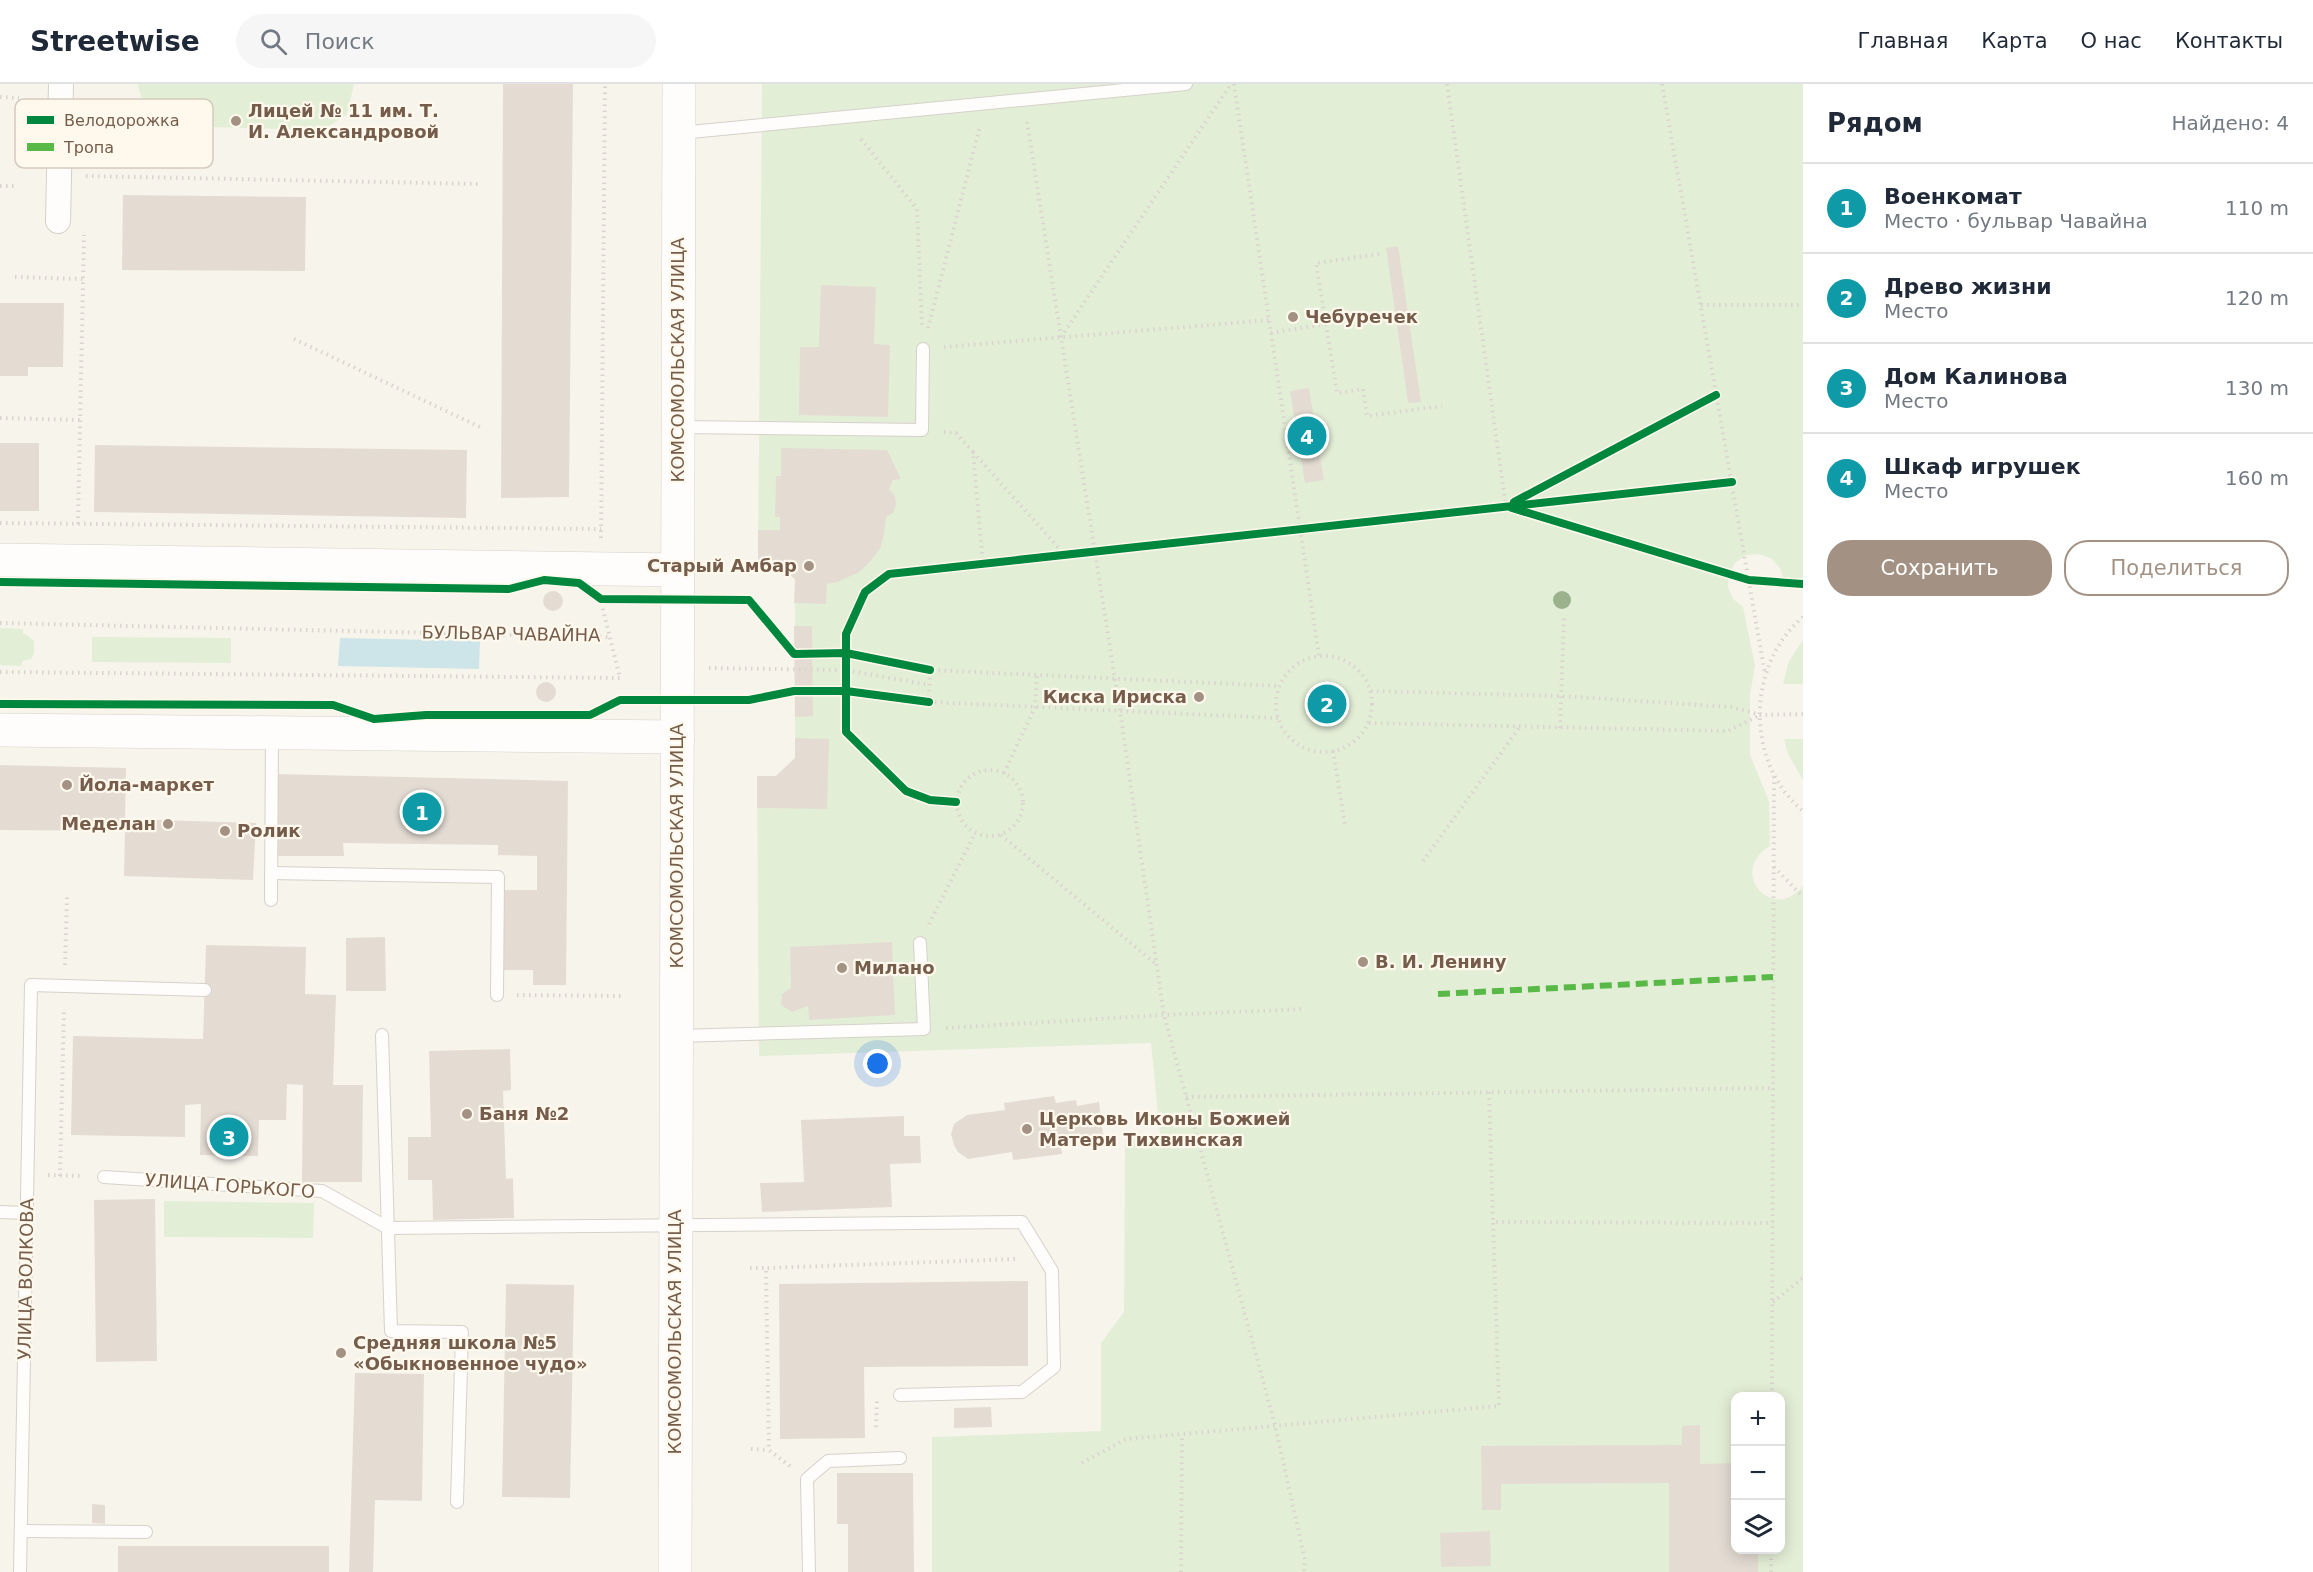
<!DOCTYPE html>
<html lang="ru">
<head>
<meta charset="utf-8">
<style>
  :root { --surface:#fff; --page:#f6f6f7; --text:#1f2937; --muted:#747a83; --line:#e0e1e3; --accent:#a39283 }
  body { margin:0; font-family:"DejaVu Sans",sans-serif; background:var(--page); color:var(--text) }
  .controls { position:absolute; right:18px; bottom:18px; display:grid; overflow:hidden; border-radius:12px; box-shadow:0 3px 15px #0003 }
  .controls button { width:54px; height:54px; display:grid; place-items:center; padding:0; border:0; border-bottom:2px solid var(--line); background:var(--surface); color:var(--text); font:30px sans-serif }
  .you { position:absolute; left:878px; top:980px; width:21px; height:21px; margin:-15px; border:4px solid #fff; border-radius:50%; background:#1a73e8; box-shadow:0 0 0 9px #1a73e833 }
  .badge { display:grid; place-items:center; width:39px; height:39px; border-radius:50%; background:var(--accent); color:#fff; font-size:20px; font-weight:700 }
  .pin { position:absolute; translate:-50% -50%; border:3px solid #fff; box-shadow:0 2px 6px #0006 }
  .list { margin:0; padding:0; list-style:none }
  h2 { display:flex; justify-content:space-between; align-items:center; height:78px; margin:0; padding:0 24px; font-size:26px }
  h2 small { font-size:20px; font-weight:400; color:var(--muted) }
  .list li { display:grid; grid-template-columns:39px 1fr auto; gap:18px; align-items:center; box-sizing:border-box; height:90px; padding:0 24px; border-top:2px solid var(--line) }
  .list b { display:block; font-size:22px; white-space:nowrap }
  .list p { margin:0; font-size:20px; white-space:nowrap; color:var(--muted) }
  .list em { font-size:20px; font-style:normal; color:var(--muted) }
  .actions { display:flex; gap:12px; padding:18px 24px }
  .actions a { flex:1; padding:14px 0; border:2px solid var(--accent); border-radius:24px; text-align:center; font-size:21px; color:var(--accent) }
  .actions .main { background:var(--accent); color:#fff }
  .icon { flex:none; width:33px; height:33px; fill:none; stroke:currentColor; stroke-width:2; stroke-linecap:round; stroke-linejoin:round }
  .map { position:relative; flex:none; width:1803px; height:1488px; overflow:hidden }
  header { display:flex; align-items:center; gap:36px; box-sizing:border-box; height:84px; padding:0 30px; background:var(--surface); border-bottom:2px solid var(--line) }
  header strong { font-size:28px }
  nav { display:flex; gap:33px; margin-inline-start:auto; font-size:21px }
  .search { width:420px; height:54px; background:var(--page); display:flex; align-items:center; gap:15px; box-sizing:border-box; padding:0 21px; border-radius:33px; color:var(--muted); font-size:22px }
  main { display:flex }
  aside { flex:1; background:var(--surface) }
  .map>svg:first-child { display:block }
  .green { fill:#e3eed7; fill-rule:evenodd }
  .water { fill:#cde5e8 }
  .building { fill:#e4dcd3 }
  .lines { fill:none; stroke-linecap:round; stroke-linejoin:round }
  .lane-casing { stroke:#d6d1ca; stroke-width:14 }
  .street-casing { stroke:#d6d1ca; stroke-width:26 }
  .secondary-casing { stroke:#d7d1ca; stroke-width:34 }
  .path { stroke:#dad4ce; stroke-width:4; stroke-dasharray:1.5 4.5; stroke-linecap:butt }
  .lane { stroke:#fefdfc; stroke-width:12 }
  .street { stroke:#fefdfc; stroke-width:24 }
  .secondary { stroke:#fefdfc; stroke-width:33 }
  .quiet { stroke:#58b947; stroke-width:6; stroke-dasharray:12 6; stroke-linecap:butt }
  .cycleway-casing { stroke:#fff9ed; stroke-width:11 }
  .cycleway { stroke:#00873e; stroke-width:8 }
  .tree { fill:#9cb28e }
  .poi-dot { fill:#a39283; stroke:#fff9ed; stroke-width:2 }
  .labels { text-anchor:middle; stroke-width:4.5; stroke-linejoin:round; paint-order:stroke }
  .poi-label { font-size:18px; font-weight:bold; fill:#765d4b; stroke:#fff9ed; text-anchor:start }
  .street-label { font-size:18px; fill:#765d4b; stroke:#fff9ed }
  .key { fill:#fff9ed; stroke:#d6cabc; stroke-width:1.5 }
  .key-label { font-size:16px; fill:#765d4b }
</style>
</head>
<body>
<header>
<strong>Streetwise</strong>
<div class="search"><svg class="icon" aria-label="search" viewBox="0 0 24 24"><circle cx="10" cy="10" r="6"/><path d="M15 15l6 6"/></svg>Поиск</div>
<nav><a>Главная</a><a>Карта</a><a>О нас</a><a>Контакты</a></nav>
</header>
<main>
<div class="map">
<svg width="1803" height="1488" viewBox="0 0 1803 1488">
  <rect width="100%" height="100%" fill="#f7f4ec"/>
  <g class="green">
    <path d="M138,0H354L347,30L333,40L317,46L168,42C152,31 141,20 138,0Z"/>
    <path d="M762,0H1803V496H1784L1780,484L1771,474L1759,470L1746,471L1735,479L1729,490L1728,503L1733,515L1743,523L1755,582L1750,611V671L1769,717L1770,762C1727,787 1772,840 1803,802V1488H932V1353L1101,1347V1259L1124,1228L1125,1056L1160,1052L1151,959L759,972L757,692H776L795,674V495L779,481L758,480ZM1736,1312H1780V1466H1736Z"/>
    <polygon points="0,544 23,545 23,550 27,551 34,557 34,569 31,575 22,577 22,582 0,581"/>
    <polygon points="92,553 231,554 231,579 92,578"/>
    <polygon points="1803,556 1803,600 1783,600 1789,577"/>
    <polygon points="1784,655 1803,655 1803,696 1788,670"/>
    <polygon points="164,1117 314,1119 313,1154 164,1153"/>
  </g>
  <polygon class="water" points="340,554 480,557 479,585 338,582"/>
  <g class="building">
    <polygon points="503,0 573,0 569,413 501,414"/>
    <polygon points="123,111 306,113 305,187 122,186"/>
    <polygon points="1398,162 1421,318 1408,319 1386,164"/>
    <polygon points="821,201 876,203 874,260 890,261 888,333 799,331 800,263 819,263"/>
    <polygon points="0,219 64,219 63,283 28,283 28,292 0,292"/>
    <polygon points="1309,304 1324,396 1305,399 1290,307"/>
    <rect x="0" y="359" width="39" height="68"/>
    <polygon points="95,361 467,366 466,434 94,428"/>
    <polygon points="781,364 887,366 901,395 893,396 889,405 895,412 896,421 893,429 886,433 884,450 880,465 867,481 859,488 838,498 827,500 826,520 794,519 795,495 779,481 758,480 758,446 780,446 780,433 775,433 776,392 781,392"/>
    <circle cx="553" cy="517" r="10"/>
    <polygon points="794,542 812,542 813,632 795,633"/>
    <circle cx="546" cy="608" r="10"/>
    <polygon points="795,654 829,655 827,725 757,724 757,692 776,692 795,674"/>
    <polygon points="0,681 126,684 125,735 256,739 253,796 124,792 125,747 0,746"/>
    <polygon points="276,690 568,697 566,901 533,901 533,886 502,886 502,806 537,806 537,772 498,771 498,761 343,759 344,772 276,772"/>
    <polygon points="385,853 386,907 346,907 346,854"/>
    <polygon points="892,858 895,931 809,936 808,922 792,928 781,921 782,910 791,904 790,863"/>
    <polygon points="206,861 306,863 305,910 336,911 333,1001 363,1001 362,1098 302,1098 303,1001 287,1000 286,1036 259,1036 258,1072 200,1071 201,1020 185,1021 185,1053 71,1051 73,952 203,955"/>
    <polygon points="510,965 511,1006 503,1007 506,1095 513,1094 514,1134 433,1136 432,1096 408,1096 408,1053 431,1053 429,967"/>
    <polygon points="1054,1012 1056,1019 1076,1016 1077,1022 1099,1018 1103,1051 1082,1054 1083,1060 1061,1063 1062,1070 1013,1076 1012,1068 968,1075 958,1068 954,1061 951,1050 954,1040 967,1031 1005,1026 1004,1019"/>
    <polygon points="904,1032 904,1052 920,1052 921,1079 890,1080 892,1123 762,1128 760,1099 804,1098 801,1036"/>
    <polygon points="155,1115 157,1277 96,1278 94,1116"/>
    <polygon points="1028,1197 1028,1282 864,1283 865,1354 780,1355 779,1200"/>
    <polygon points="506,1200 574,1201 570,1414 502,1413"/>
    <polygon points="355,1289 424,1290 422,1417 375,1416 373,1488 349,1488"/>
    <polygon points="991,1323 992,1343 954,1344 954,1324"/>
    <polygon points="1700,1341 1700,1380 1736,1379 1736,1466 1758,1466 1758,1488 1669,1488 1669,1399 1501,1400 1501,1426 1482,1426 1481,1362 1682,1361 1682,1342"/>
    <polygon points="837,1389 913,1389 914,1488 848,1488 848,1440 837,1440"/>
    <polygon points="92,1420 105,1421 105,1440 92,1439"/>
    <polygon points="1490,1447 1491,1482 1441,1483 1440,1449"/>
    <rect x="118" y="1462" width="211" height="26"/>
  </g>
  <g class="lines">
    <g class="lane-casing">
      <g id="lane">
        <polyline points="680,49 1186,0"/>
        <polyline points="680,343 922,346 923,265"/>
        <polyline points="271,789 498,793 497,911"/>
        <polyline points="271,816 272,650"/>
        <polyline points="382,951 391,1247 462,1248 457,1418"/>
        <polyline points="678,952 924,945 920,859"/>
        <polyline points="104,1093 322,1107 388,1144 1022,1138 1052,1187 1054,1283 1022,1308 900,1311"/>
        <polyline points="0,1128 27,1129"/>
        <polyline points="21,1447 146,1448"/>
        <polyline points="20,1488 31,901 205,906"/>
        <polyline points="809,1488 807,1395 828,1377 900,1374"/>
      </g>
    </g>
    <g class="street-casing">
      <polyline id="street" points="58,137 61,0"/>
    </g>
    <g class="secondary-casing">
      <g id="secondary">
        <polyline points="0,476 678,486"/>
        <polyline points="0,646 678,653"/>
        <polyline points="675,1488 679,0"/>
      </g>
    </g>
    <g class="path">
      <polyline points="1234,0 1319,572"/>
      <polyline points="1447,0 1506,423"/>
      <polyline points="1662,0 1765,590"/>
      <polyline points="0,13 19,14"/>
      <polyline points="1027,38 1120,627 1164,931 1275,1341 1305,1476 1304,1488"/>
      <polyline points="861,55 917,125 922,243"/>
      <polyline points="86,92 481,100"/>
      <polyline points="0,102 17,102"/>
      <polyline points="1379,170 1316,179 1337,309 1363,305 1367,332 1442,322"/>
      <polyline points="15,193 83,195"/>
      <polyline points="1701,221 1803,221"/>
      <polyline points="928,244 980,42"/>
      <polyline points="1271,249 1325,240"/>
      <polyline points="1061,253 1231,0"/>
      <polyline points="294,255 482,344"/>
      <polyline points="944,263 1269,236"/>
      <polyline points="0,334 80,336"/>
      <polyline points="944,348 956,349 973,368 983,480"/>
      <polyline points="973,368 1065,471"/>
      <polyline points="1509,421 1716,311"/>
      <polyline points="1509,424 1749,496 1803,500"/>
      <polyline points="0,439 601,445"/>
      <polyline points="78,440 84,151"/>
      <polyline points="601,454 605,0"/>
      <path d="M1803,533C1746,581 1745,679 1803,727"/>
      <polyline points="0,539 611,553"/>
      <circle cx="1324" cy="620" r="48"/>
      <polyline points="709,584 846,586 929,601"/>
      <polyline points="0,588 620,594 601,518"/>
      <polyline points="1371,607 1561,612 1731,623 1761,631 1803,630"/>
      <polyline points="1278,634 929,618 930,586 1279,602"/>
      <polyline points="1369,639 1728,647 1760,631"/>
      <polyline points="1560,644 1564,533"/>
      <polyline points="1333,667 1345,741"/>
      <circle cx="990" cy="719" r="33"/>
      <polyline points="1004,689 1035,623 1037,591"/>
      <polyline points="956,718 930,716 906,707 846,648 846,550 865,508 889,490 1732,398"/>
      <polyline points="1001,751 1157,881"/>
      <polyline points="1423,777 1519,644"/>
      <polyline points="1774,783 1803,813"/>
      <polyline points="929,840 975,749"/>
      <polyline points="65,881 67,813"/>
      <polyline points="517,911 621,912"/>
      <polyline points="946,944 1164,931 1305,925"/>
      <polyline points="1489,1008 1493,1138"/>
      <polyline points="1186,1013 1773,1004"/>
      <polyline points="48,1091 83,1092"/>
      <polyline points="60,1092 64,925"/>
      <polyline points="750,1184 766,1184"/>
      <polyline points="1773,1218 1803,1194"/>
      <polyline points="1772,1312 1774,692"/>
      <polyline points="876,1343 877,1316"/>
      <polyline points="751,1365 769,1366"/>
      <polyline points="1082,1379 1126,1355 1499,1322 1493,1138 1773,1139"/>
      <polyline points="790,1382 769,1366 766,1184 1018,1175"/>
      <polyline points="1181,1488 1182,1350"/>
      <polyline points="1771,1488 1771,1466"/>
    </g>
    <use href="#lane" class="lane"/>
    <use href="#street" class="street"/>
    <use href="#secondary" class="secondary"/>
    <polyline class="quiet" points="1438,910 1773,893"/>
    <g class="cycleway-casing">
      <g id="cycleway">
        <polyline points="1514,418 1716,311"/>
        <polyline points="1512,424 1749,496 1803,500"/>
        <polyline points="0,498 509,505 544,496 579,499 601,515 749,516 794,570 846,569 930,586"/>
        <polyline points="0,620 333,621 374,635 426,631 590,631 620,616 749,616 794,607 846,607 929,618"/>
        <polyline points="956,718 930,716 906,707 846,648 846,550 865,508 889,490 1732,398"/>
      </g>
    </g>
    <use href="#cycleway" class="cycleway"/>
  </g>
  <circle class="tree" cx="1562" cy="516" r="9"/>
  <g class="poi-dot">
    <circle cx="236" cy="37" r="6"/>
    <circle cx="1293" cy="233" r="6"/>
    <circle cx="809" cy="482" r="6"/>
    <circle cx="1199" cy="613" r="6"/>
    <circle cx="67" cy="701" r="6"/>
    <circle cx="168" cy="740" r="6"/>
    <circle cx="225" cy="747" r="6"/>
    <circle cx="1363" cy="878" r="6"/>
    <circle cx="842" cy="884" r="6"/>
    <circle cx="467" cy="1030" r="6"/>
    <circle cx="1027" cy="1045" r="6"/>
    <circle cx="341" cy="1269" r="6"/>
  </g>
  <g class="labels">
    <g class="poi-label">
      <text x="248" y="33">Лицей № 11 им. Т.<tspan x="248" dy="21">И. Александровой</tspan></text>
      <text x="1305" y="239">Чебуречек</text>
      <text x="797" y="488" text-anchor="end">Старый Амбар</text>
      <text x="1187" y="619" text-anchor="end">Киска Ириска</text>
      <text x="79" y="707">Йола-маркет</text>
      <text x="156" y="746" text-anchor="end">Меделан</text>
      <text x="237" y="753">Ролик</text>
      <text x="1375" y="884">В. И. Ленину</text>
      <text x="854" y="890">Милано</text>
      <text x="479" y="1036">Баня №2</text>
      <text x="1039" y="1041">Церковь Иконы Божией<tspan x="1039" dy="21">Матери Тихвинская</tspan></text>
      <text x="353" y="1265">Средняя школа №5<tspan x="353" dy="21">«Обыкновенное чудо»</tspan></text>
    </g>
    <g class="street-label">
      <text transform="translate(678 276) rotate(-90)" y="6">КОМСОМОЛЬСКАЯ УЛИЦА</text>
      <text transform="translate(511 550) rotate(1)" y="6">БУЛЬВАР ЧАВАЙНА</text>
      <text transform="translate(677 762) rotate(-90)" y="6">КОМСОМОЛЬСКАЯ УЛИЦА</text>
      <text transform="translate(230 1102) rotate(4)" y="6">УЛИЦА ГОРЬКОГО</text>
      <text transform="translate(26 1195) rotate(-89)" y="6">УЛИЦА ВОЛКОВА</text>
      <text transform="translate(675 1248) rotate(-90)" y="6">КОМСОМОЛЬСКАЯ УЛИЦА</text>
    </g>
  </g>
  <rect x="15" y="15" width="198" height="69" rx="9" class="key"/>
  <rect x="27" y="32" width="27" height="8" fill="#00873e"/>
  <rect x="27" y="59" width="27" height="8" fill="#58b947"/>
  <g class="key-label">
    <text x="64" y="42">Велодорожка</text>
    <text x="64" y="69">Тропа</text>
  </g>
</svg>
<div class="controls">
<button>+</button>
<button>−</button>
<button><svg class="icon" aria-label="layers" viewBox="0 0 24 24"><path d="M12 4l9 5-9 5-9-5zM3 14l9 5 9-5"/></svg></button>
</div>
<div class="you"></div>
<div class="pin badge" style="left:422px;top:728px;background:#0f9aa8">1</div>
<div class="pin badge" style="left:1327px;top:620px;background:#0f9aa8">2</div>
<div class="pin badge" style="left:229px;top:1053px;background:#0f9aa8">3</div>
<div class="pin badge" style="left:1307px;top:352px;background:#0f9aa8">4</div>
</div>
<aside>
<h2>Рядом<small>Найдено: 4</small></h2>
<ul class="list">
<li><span class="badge" style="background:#0f9aa8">1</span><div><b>Военкомат</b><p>Место · бульвар Чавайна</p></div><em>110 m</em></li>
<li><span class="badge" style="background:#0f9aa8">2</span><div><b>Древо жизни</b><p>Место</p></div><em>120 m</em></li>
<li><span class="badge" style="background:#0f9aa8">3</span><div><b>Дом Калинова</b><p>Место</p></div><em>130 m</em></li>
<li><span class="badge" style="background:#0f9aa8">4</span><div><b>Шкаф игрушек</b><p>Место</p></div><em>160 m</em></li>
</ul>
<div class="actions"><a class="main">Сохранить</a><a>Поделиться</a></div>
</aside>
</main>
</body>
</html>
